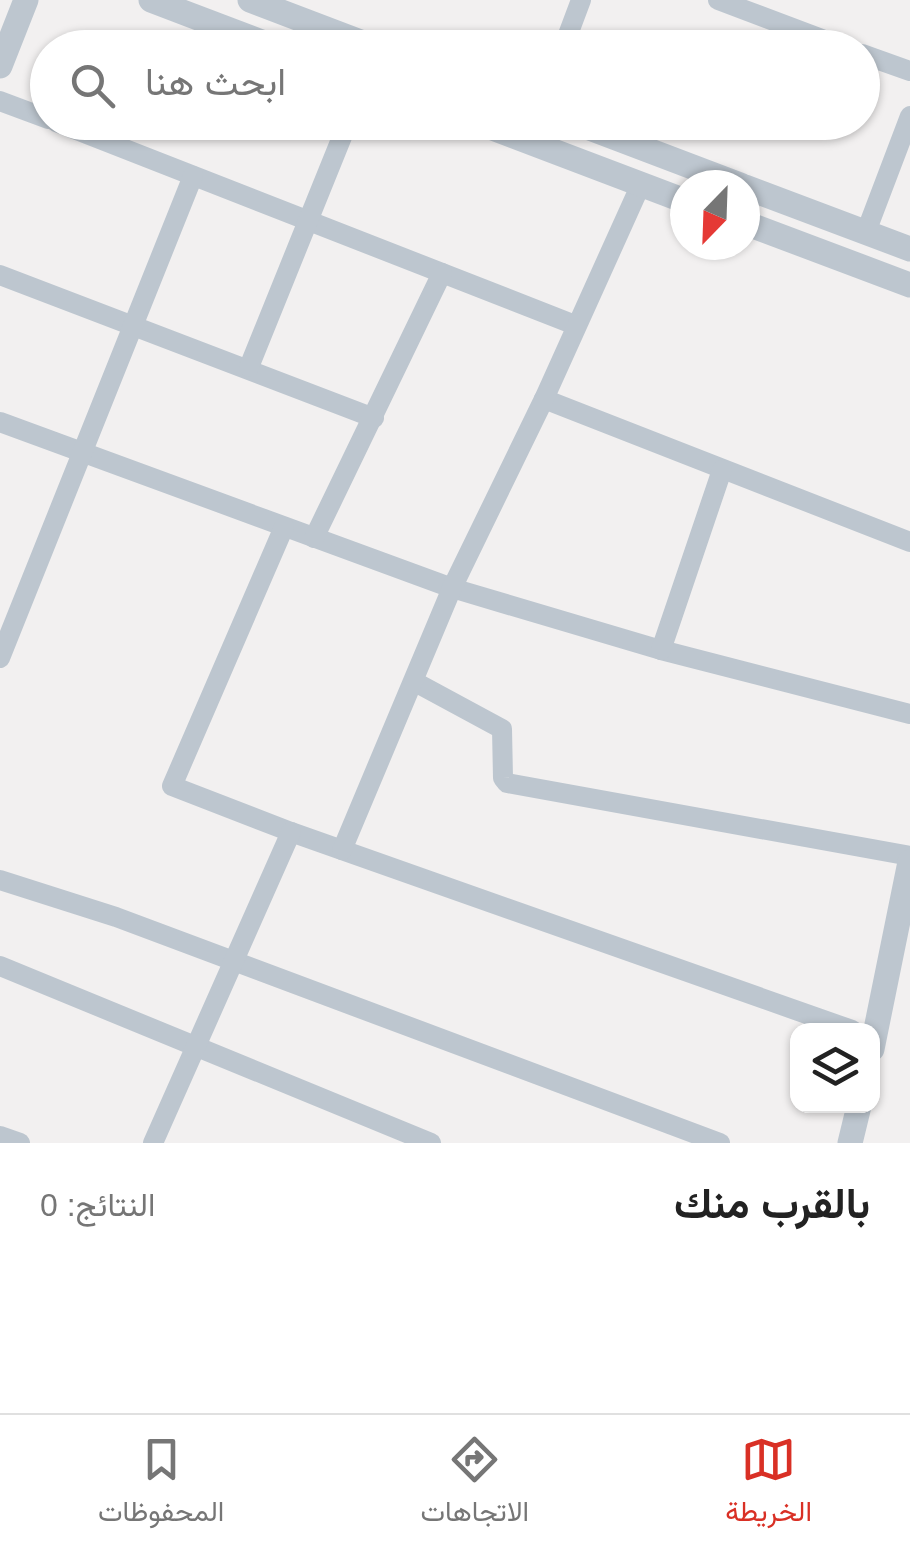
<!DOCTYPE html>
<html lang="ar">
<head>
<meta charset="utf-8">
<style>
  :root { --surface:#fff; --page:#f2f2f2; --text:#222; --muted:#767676; --line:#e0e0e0; --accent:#d93025 }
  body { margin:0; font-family:Arial,Vazirmatn,sans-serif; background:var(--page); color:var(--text); direction:rtl }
  .controls { position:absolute; right:30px; bottom:30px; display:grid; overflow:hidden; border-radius:20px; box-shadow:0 2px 8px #0004 }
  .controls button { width:90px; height:90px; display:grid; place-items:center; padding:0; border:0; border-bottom:2px solid var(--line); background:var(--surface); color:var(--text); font:50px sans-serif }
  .compass { position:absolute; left:670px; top:170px; width:90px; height:90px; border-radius:50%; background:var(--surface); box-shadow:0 2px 8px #0004; rotate:203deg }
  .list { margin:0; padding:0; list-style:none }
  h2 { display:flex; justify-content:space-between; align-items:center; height:130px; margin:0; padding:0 40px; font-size:42px }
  h2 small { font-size:32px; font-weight:400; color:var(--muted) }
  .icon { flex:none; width:55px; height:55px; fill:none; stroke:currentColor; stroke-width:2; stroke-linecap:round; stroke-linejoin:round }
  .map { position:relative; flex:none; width:910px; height:1143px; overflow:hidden; direction:ltr }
  .search { position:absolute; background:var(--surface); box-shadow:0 2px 8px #0004; left:30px; right:30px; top:30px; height:110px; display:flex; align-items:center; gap:25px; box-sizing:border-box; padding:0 35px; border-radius:55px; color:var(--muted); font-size:38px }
  .sheet { height:270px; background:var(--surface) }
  nav { display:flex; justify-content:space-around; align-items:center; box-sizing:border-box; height:140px; border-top:2px solid var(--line); background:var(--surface); font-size:28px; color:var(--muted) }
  nav a { display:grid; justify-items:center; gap:5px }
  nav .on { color:var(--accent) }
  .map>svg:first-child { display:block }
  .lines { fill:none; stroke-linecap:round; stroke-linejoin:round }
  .minor { stroke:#bdc6cf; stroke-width:20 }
  .tertiary { stroke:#bdc6cf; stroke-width:25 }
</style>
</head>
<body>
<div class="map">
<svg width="910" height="1143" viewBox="0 0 910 1143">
  <rect width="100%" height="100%" fill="#f2f0f0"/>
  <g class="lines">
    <g class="minor">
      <polyline points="718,0 846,48"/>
      <polyline points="563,48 581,0"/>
      <polyline points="862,54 910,71"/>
      <polyline points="0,101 48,119"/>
      <polyline points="56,122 575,325"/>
      <polyline points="866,232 910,116"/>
      <polyline points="0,275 374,418"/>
      <polyline points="249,367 348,122"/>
      <polyline points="544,399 910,542"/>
      <polyline points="0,422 452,588 661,650 910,714"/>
      <polyline points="284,527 172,786 291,832 852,1030"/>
      <polyline points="314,538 442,273"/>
      <polyline points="661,650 722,470"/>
      <polyline points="0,658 193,176"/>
      <polyline points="415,682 502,729 503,778 507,783 910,856"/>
      <polyline points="342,850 452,588 544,399 641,184"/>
      <polyline points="0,880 116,917 720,1143"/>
      <polyline points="0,966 431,1143"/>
      <polyline points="0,1136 20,1143"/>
      <polyline points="153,1143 291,832"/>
    </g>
    <g class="tertiary">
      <polyline points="151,0 277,48"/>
      <polyline points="250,0 376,48"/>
      <polyline points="0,66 26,0"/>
      <polyline points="477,122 685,201"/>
      <polyline points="574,122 740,185"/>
      <polyline points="745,187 910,249"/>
      <polyline points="745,223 910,285"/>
      <polyline points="872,1049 910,862"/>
      <polyline points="850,1143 859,1106"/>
    </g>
  </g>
</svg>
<div class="controls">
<button><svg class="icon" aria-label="layers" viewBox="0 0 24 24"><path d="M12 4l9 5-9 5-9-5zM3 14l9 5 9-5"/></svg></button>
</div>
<svg class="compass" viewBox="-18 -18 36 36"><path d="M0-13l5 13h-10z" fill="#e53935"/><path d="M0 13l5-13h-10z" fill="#767676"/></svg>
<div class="search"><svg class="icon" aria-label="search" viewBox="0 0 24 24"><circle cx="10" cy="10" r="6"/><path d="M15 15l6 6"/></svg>ابحث هنا</div>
</div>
<section class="sheet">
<h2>بالقرب منك<small>النتائج: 0</small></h2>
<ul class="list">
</ul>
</section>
<nav>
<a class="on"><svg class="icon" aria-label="map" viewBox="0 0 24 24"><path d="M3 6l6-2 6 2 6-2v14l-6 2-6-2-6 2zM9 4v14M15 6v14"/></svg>الخريطة</a>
<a><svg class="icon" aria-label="directions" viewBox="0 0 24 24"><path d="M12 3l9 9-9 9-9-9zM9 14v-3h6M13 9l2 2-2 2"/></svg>الاتجاهات</a>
<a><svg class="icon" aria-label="saved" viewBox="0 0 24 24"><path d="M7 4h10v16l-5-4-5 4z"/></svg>المحفوظات</a>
</nav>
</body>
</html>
